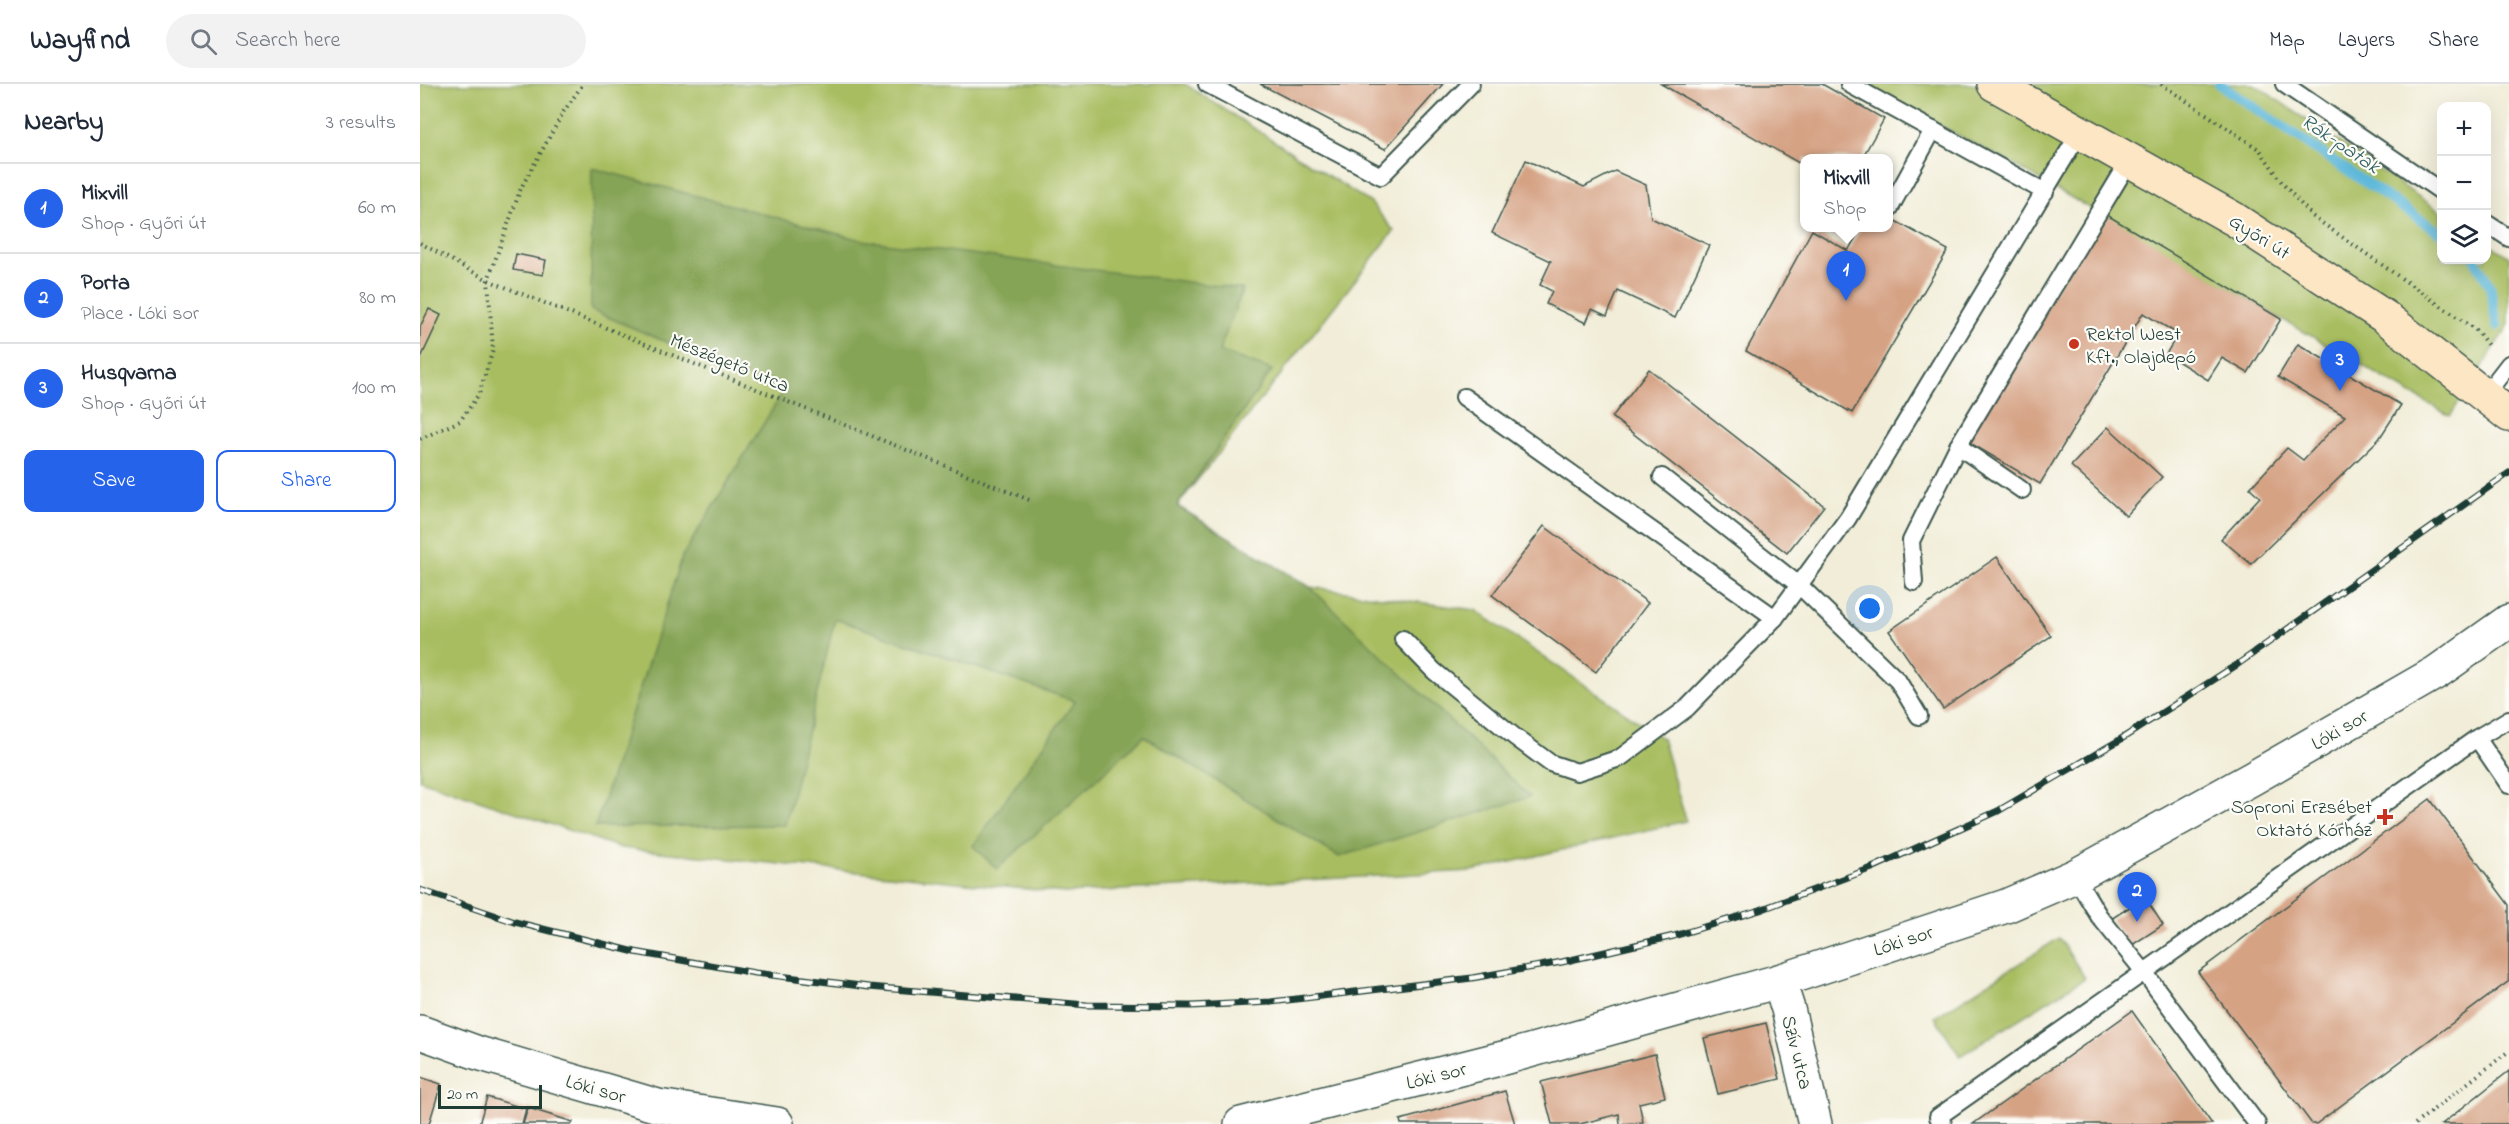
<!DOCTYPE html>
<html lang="en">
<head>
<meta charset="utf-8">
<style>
  :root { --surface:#fff; --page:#f2f2f3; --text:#1f2937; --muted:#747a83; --line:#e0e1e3; --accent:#2563eb }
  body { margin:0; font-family:"Indie Flower",sans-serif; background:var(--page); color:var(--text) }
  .controls { position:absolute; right:18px; top:18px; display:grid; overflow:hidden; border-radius:12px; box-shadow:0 6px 24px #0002 }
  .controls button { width:54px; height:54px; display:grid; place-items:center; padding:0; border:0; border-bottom:2px solid var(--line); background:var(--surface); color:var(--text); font:30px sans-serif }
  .scale { position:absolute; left:18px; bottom:15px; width:104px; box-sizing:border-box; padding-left:6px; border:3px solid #1f3d34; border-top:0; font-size:16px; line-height:21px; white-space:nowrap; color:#1f3d34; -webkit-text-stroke:4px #fdfcf7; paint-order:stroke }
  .you { position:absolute; left:1450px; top:525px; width:21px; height:21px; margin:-15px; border:4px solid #fff; border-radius:50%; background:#1a73e8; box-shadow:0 0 0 9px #1a73e833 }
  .badge { display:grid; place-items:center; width:39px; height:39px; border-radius:50%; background:var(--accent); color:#fff; font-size:20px; font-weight:700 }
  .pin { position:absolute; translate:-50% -50px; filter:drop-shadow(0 2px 3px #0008) }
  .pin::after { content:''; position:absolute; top:32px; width:21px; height:18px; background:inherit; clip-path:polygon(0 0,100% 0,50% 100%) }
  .popup { position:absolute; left:1380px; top:70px; width:93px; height:78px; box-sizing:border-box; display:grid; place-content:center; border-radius:12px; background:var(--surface); filter:drop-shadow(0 2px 4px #0005); font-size:20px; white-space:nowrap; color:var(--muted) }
  .popup b { font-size:22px; color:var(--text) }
  .popup::after { content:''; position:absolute; left:50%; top:100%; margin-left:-12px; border:12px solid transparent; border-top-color:var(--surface) }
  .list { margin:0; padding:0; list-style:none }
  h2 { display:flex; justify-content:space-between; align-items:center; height:78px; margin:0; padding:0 24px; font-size:26px }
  h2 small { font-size:20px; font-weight:400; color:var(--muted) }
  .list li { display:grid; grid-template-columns:39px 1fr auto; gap:18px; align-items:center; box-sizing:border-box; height:90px; padding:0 24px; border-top:2px solid var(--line) }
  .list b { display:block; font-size:22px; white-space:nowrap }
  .list p { margin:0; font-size:20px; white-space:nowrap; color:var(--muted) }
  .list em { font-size:20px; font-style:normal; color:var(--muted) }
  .actions { display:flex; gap:12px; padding:18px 24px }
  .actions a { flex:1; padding:14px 0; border:2px solid var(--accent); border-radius:12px; text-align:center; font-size:21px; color:var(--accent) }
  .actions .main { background:var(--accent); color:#fff }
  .icon { flex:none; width:33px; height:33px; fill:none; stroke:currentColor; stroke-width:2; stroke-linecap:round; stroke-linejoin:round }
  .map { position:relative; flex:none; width:2089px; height:1040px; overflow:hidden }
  header { display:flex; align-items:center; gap:36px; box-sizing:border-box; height:84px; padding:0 30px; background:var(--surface); border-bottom:2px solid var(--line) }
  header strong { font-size:28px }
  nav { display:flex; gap:33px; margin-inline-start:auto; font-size:21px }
  .search { width:420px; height:54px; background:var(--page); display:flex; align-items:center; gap:15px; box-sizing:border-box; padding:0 21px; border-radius:33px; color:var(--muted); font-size:22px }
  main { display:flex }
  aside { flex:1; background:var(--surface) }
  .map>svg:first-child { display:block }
  .green { fill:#a8bd61; stroke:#647d4a; stroke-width:1.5 }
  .forest { fill:#86a457; stroke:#527046; stroke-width:1.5 }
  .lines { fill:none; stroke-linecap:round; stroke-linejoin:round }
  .stream { stroke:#5bb7d9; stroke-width:10 }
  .building { fill:#d5a284 }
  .lane-casing { stroke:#3e574d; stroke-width:20 }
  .street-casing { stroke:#3e574d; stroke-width:36 }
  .secondary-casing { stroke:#3e574d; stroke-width:36 }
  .path { stroke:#3e574d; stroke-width:4; stroke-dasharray:1.5 4.5; stroke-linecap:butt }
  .lane { stroke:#fff; stroke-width:16 }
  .street { stroke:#fff; stroke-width:33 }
  .secondary { stroke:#fce6c4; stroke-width:33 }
  .rail-casing { stroke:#1f3d34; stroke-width:7 }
  .rail { stroke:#fdfcf7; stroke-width:4.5; stroke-dasharray:14; stroke-linecap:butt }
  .poi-dot { fill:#c8321e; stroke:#fdfcf7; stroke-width:2 }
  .labels { text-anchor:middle; stroke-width:4.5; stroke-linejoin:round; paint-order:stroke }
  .street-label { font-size:20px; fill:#1f3d34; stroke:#fdfcf7 }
  .poi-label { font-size:20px; fill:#1f3d34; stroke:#fdfcf7; text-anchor:start }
  .water-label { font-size:21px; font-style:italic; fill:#316266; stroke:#fdfcf7 }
</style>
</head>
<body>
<header>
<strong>Wayfind</strong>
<div class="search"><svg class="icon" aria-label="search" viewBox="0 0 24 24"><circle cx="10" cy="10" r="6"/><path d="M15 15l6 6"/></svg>Search here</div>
<nav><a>Map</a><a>Layers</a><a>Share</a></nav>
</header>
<main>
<aside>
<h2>Nearby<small>3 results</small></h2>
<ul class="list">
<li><span class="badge">1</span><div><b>Mixvill</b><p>Shop · Győri út</p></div><em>60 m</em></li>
<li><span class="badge">2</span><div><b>Porta</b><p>Place · Lóki sor</p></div><em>80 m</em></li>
<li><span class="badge">3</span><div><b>Husqvarna</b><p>Shop · Győri út</p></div><em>100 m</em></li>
</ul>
<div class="actions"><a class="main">Save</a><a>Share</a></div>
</aside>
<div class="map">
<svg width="2089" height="1040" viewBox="0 0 2089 1040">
  <rect width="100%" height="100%" fill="#fdfcf7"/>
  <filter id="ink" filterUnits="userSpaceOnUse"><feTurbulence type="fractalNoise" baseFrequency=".0167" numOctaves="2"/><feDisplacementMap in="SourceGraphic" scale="12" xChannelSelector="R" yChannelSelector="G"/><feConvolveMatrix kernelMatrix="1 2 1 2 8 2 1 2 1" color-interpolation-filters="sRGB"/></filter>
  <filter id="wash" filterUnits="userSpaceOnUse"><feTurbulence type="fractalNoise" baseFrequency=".008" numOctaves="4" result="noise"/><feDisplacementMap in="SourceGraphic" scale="24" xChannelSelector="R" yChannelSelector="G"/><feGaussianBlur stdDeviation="1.35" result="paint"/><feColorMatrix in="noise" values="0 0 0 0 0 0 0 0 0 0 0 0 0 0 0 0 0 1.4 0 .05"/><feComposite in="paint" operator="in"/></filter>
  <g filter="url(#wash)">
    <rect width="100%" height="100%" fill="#f1edd8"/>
    <g class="green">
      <polygon points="0,0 765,0 951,119 974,147 757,422 890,503 1055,526 1242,654 1266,737 1052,787 645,809 201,764 0,696"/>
      <polygon points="1442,0 1834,0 2021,128 2022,176 2066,176 2067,158 2089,173 2089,241 2030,332 1598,83"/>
      <polygon points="1639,854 1665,894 1540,972 1515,933"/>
    </g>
    <polygon class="forest" points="172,84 441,156 823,205 799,267 852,286 757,422 890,503 1110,713 919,773 724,652 577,785 553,762 655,617 415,535 365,741 175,743 263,471 363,308 171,226"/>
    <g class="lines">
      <g class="stream">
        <polyline points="1799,0 2022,150"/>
        <polyline points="2055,176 2070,202 2077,242"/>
      </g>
    </g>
    <g id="blocks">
      <g class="building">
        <polygon points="840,0 1023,0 965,65"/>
        <polygon points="1241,0 1402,0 1464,35 1442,74 1384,74 1384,82"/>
        <polygon points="1106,76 1164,103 1195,87 1226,101 1231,134 1289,161 1255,234 1198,207 1187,232 1172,225 1166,239 1126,220 1132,207 1120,201 1131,177 1072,149"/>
        <polygon points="1682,128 1861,235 1828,289 1802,274 1788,296 1746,270 1758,250 1723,229 1620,400 1545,356"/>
        <polygon points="1468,133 1528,166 1432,329 1326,267 1392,146 1428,167 1441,144 1468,144"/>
        <polygon points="96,170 126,176 123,191 93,186"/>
        <polygon points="9,225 21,231 0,276 0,243"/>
        <polygon points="1878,260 1981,321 1959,355 1831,480 1801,455 1840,413 1830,404 1867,364 1883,376 1925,332 1858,293"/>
        <polygon points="1229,285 1404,422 1367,469 1192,333"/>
        <polygon points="1688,343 1742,393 1706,432 1651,382"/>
        <polygon points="1124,442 1228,519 1176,588 1072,511"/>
        <polygon points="1577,473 1631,552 1523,625 1469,547"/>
        <polygon points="2010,715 2089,821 2089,897 1896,1040 1892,1040 1778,888"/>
        <polygon points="1725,813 1743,841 1709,863 1691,835"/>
        <polygon points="1712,927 1792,1040 1553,1040"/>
        <polygon points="1346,939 1360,995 1298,1010 1284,954"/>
        <polygon points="1235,970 1245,1013 1219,1019 1223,1038 1200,1040 1199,1030 1160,1040 1132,1040 1121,998"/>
        <polygon points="2089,987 2089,1040 2022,1040"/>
        <polygon points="0,993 21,1000 9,1040 0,1040"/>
        <polygon points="1085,1007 1095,1040 981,1040 980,1036"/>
        <polygon points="67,1013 106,1025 102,1040 59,1040"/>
        <polygon points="108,1024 153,1038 152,1040 103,1040"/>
      </g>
    </g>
  </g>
  <g filter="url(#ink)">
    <use href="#blocks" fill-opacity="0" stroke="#3e574d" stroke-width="1.5"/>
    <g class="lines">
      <g class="lane-casing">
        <g id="lane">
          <polyline points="787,0 961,92 1051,0"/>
          <polyline points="1429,0 1625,108"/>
          <polyline points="1864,0 2022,108"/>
          <polyline points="1470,124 1513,46"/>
          <polyline points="2066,139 2089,154"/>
          <polyline points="2065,311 2089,280"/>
          <polyline points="1044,313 1355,534"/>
          <polyline points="1538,362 1602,406"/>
          <polyline points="1242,393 1380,502 1478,597 1499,632"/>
          <polyline points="1494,498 1491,457 1538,362 1710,76"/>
          <polyline points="983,555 1014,587 1095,653 1130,679 1157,688 1200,674 1267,624 1355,534 1428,434 1660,48"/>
          <polyline points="2057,654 2089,701"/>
          <polyline points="1655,792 1679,832 1725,889 1837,1040"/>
          <polyline points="1523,1040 1518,1033 2057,654 2089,635"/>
        </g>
      </g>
      <g class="street-casing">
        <g id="street">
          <polyline points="1359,897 1368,925 1395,1040"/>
          <polyline points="0,948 58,969 238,1022 357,1040"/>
          <polyline points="821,1040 1091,972 1359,897 1586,822 1655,792 1833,694 2017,588 2089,537"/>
        </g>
      </g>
      <g class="secondary-casing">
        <polyline id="secondary" points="1574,0 1814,135 1965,233 2089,331"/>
      </g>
      <g class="path">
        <polyline points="1741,0 1840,66 1863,100 1892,132 2057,247 2070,264"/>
        <polyline points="0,159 68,196 612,417"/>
        <polyline points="0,355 40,337 59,310 73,266 68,196 101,104 144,27 163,0"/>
        <polyline points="1995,1040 2089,967"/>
      </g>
      <use href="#lane" class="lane"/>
      <use href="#street" class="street"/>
      <use href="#secondary" class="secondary"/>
      <g class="rail-casing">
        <polyline id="rail" points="0,806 95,838 215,868 335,889 449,903 667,921 771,922 851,918 1052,894 1142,878 1254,852 1340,826 1452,784 1578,727 1698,657 1818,580 2089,389"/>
      </g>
      <use href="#rail" class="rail"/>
    </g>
  </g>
  <g class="poi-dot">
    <circle cx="1654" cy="260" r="6"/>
    <path d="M1962 724h6v6h6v6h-6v6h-6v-6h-6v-6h6z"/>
  </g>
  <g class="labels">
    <g class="street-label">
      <text transform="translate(1840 152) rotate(32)" y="7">Győri út</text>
      <text transform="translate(310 278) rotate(22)" y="7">Mészégető utca</text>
      <text transform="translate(1919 645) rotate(-30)" y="7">Lóki sor</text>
      <text transform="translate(1483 856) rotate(-18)" y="7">Lóki sor</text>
      <text transform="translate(1378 968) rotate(76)" y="7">Szív utca</text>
      <text transform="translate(1016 991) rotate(-14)" y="7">Lóki sor</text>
      <text transform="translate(176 1004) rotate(16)" y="7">Lóki sor</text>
    </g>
    <g class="poi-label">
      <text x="1666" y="256">Rektol West<tspan x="1666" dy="23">Kft., Olajdepó</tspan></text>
      <text x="1952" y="729" text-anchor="end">Soproni Erzsébet<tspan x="1952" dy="23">Oktató Kórház</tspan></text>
    </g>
    <g class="water-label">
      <text transform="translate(1921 59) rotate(34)" y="7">Rák-patak</text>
    </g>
  </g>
</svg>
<div class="controls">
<button>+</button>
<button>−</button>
<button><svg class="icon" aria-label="layers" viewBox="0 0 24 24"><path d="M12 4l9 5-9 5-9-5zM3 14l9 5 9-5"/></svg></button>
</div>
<div class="scale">20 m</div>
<div class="you"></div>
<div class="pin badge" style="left:1426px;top:217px">1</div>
<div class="popup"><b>Mixvill</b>Shop</div>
<div class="pin badge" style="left:1717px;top:838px">2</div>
<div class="pin badge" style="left:1920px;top:307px">3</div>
</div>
</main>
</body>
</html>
